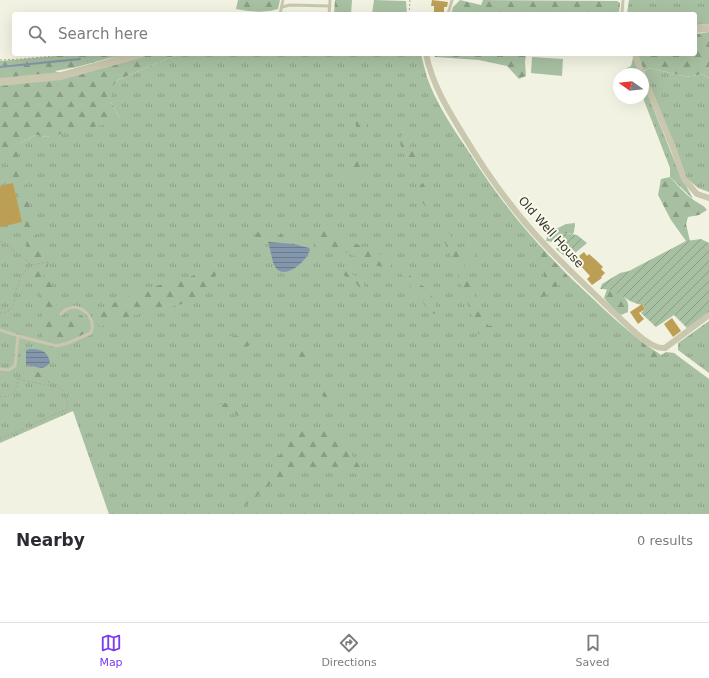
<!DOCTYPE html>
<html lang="en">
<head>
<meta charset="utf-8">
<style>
  :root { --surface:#fff; --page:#f7f7f7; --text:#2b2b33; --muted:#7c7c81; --line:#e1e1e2; --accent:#7c3aed }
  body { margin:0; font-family:"DejaVu Sans",sans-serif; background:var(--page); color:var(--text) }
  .compass { position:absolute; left:613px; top:68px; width:36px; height:36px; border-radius:50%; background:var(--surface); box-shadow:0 4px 16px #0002; rotate:285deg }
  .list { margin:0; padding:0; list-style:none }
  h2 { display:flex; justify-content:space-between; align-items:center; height:52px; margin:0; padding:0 16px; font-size:17px }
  h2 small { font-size:13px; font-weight:400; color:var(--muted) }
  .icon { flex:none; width:22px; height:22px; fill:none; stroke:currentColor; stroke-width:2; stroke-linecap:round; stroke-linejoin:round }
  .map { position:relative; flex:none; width:709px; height:514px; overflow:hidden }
  .search { position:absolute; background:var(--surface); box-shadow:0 4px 16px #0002; left:12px; right:12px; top:12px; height:44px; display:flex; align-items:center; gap:10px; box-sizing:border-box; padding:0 14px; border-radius:4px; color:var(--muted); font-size:15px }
  .sheet { height:108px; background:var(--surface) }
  nav { display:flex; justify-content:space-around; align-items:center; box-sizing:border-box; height:56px; border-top:1px solid var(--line); background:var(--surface); font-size:11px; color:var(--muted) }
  nav a { display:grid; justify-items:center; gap:2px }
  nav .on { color:var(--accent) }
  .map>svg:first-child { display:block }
  .grass { fill:url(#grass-tufts) }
  .forest { fill:url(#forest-firs); fill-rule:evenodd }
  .park { fill:#a8c0a2 }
  .garden { fill:url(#garden-furrows) }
  .water { fill:url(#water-rules) }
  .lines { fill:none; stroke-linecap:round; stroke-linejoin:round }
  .stream { stroke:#8397ac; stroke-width:2 }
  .building { fill:#bc9f55 }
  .path { stroke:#aba88f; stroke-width:1; stroke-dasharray:2 2; stroke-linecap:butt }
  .service { stroke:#c9c7ae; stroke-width:3 }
  .minor { stroke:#c9c7ae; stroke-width:6 }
  .tertiary { stroke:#c9c7ae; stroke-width:8 }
  .labels { text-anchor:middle; stroke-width:4; stroke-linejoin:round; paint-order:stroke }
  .street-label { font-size:12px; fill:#38362c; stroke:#f9f9ee }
</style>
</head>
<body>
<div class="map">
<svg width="709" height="514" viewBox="0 0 709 514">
  <defs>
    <pattern id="grass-tufts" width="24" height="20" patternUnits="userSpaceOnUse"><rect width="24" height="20" fill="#a8c0a2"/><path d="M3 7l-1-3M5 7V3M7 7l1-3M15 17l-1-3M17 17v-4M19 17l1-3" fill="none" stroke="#8a9d84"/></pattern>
    <pattern id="forest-firs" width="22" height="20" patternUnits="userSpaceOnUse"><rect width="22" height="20" fill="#a8c0a2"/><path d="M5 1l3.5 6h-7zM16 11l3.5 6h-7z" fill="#8a9d84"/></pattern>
    <pattern id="garden-furrows" width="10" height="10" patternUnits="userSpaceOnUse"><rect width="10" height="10" fill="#a8c0a2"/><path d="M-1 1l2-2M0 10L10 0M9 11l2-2" fill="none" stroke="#8a9d84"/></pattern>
    <pattern id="water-rules" width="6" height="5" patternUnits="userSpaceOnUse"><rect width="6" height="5" fill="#8397ac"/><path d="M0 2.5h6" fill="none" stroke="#6c7c8c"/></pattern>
  </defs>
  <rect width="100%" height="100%" fill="#f1f2e1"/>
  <g class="grass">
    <polygon points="629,0 709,0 709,24 695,25 695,14 627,14"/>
    <path d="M185,54H421C423,62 425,70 427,77C436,103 452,127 467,149C501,204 543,253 591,297C613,318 635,338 661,355L666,352L674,353L709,379V514H109L73,411L0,443V143H20L35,135L46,137L119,117L111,102V88L118,80L171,57Z"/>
    <polygon points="650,68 687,77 702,74 709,78 709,192 698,188 684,176 678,154 644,71"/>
    <polygon points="643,83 679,172 693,199 670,177 670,168 643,98"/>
    <polygon points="709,321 709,373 678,350 678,343"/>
  </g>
  <g class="forest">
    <path d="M238,0H280L278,9C263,13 251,12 236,9Z"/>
    <polygon points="335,0 352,0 351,14 334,14"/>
    <polygon points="460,0 481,5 483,0 617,1 620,3 619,14 451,14 453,7"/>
    <polygon points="695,27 697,34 709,32 709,78 702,74 687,77 650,68 636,74 619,74 620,72 631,66 634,54 695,54"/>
    <path d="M79,54H185L171,57L118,80L111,88V102L119,117L113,123L46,137L35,135L20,143H15L30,208C36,220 35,235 40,248C42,253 47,256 48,261C49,267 46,272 43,276L47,281L49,279C58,294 55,310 59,327H67L69,325L68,315L73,313L83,316L88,324L87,331C77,341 59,346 46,341L43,336V327L40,296L34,280V267L25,239L24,219L17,189L14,183L11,180L5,155L0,145V61ZM117,56L68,77L55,71L77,67Z"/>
    <polygon points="434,54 526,54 525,62 526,76 519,79 507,66 479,60 435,57"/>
    <path d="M360,113L363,114C367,121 367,129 362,135C356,130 354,123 356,115Z"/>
    <path d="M403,134C410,135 411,142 410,148C414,154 422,155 419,164H413C405,156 398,148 401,136Z"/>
    <path d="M353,158L359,161L361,175L356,182L352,184L349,182C350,174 344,163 353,158Z"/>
    <path d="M670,177C677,184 683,192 691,198C697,203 703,204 707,210L699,215L688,217L686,224L690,241H686L671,220L658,195L661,179Z"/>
    <path d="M423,183L433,202L430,209C421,205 416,193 419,184Z"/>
    <polygon points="575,223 574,232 573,234 565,233 561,243 546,241 548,233 566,224"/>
    <path d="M313,227C332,233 349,240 367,249C376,253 384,256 392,263L391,266L388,268C383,267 378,266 373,265C361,260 351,253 338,250C332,248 323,251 317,247C312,242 310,233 313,227Z"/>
    <path d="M440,227C459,229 476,311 488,326C496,326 504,317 512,319L495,331L490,338L483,337L478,333L451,255L439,231Z"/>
    <polygon points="255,232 258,232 266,239 277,240 281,233 288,239 286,244 266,243 255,236"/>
    <path d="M462,246C471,248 478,257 480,265L476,266C469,263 465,255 462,248Z"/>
    <path d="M541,247L567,276L566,281L563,284L557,286L549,294L540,298L536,295C538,290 543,286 544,280C545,269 539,258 541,247Z"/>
    <path d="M217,267H219C218,274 214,278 210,283C193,307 173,305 147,312C131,316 115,321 99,327L95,316L91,312L150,288L178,279L182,280C194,276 204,269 217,267Z"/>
    <polygon points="343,268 360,279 366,289 365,292 363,292 355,282 349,278 343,275 340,272 341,269"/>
    <polygon points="403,271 407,273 419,284 429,289 438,311 437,313 432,314 429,313 422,300 401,274 400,272"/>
    <path d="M607,289C613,289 624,296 627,301C629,305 628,308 628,312L621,315L615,311L604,298Z"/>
    <path d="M230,336L248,337L252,341L251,345C244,348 235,347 229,342L228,340Z"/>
    <polygon points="641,342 662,356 655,360 651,359 642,352"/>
    <path d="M293,347L314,350L316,355C309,360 299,359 293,352Z"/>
    <polygon points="23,369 46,374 52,383 20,377 20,370"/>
    <polygon points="326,389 336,389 342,394 342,397 332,402 326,400 322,395"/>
    <path d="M230,402C235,404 240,410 246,406L248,408L241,416H238L234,412L228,416L223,412L216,410L217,405Z"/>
    <path d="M298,427H305L314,430H324L354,441V445L350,453C354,460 362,465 361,474L359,475L330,466L308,468L276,479L240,510L236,508L266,479L272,471L276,455L279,456L288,450C288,441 290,433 298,427Z"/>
  </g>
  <g class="park">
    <polygon points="374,0 406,1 407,14 372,14"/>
    <polygon points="532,57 563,59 562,76 531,73"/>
  </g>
  <g class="garden">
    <polygon points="565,233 577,235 587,243 568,259 556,249 561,243 559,239"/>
    <path d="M701,239L709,243V315L689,330L674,315L656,327L641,313L645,309L643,305C626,303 617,288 600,289L602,284L620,273L629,271L686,241Z"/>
  </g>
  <g class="water">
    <path d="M269,242L294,244L309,248L310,250C308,254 306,258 303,261C292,273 276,279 272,258C271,253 269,247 269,242Z"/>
    <path d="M30,349C42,349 47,351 50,362C45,372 35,366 26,365V350Z"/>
  </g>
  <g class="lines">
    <polyline class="stream" points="0,67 80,59"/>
  </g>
  <g class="building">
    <polygon points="432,0 448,2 447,7 444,7 444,14 434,14 434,6 431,6"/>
    <polygon points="13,183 22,222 0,227 0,186"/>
    <polygon points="584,252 587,256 589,254 598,262 603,267 601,269 605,273 601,277 602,278 592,285 587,279 590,276 578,263 581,260 579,256"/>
    <polygon points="642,304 645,309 639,313 644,319 638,324 630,312"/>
    <polygon points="672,318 681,331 673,337 664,324"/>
  </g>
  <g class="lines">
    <g class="path">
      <polyline points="409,14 410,0"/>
      <polyline points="83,54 85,56 88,62"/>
      <polyline points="0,60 22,59 76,54"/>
      <polyline points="0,241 6,244 32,265"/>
      <path d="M0,313C16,312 13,302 16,290C18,283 23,273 28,268C34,263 43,264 50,261"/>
      <path d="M0,397C17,396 19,386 17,371"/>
      <path d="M0,439L67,409C69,403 65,392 60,388L18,379"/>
    </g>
    <g class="service">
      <polyline points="282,7 290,5 330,6"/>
      <polyline points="280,14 283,0"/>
      <polyline points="329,14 330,0"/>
      <polyline points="448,14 452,0"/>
      <polyline points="622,14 623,0"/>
      <polyline points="0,330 18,336 15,366 9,370 0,369"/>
      <path d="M18,336L57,346L68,343L91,333C98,316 75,297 61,314"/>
    </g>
    <g class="minor">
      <path d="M426,54C432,84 448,110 464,136C485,171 508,204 535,234C559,261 586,286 612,311C624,321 649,350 665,348L709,315"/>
      <polyline points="635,54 642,74"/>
      <polyline points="643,76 674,150 684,179 697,194 709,198"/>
    </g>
    <g class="tertiary">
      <polyline points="695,29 709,28"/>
      <polyline points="0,82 61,76 141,54"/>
    </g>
  </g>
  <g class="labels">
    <g class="street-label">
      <text transform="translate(551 232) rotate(48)" y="4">Old Well House</text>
    </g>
  </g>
</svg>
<svg class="compass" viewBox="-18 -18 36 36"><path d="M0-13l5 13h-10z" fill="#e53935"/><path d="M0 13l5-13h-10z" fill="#7c7c81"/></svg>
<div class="search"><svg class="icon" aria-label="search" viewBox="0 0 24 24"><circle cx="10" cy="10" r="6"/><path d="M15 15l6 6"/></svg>Search here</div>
</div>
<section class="sheet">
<h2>Nearby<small>0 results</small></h2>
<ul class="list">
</ul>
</section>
<nav>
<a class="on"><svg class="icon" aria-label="map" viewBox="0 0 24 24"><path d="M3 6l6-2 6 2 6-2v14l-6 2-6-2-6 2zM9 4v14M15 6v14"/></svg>Map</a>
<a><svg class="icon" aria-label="directions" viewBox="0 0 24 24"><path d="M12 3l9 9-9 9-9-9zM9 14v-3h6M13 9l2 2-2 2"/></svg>Directions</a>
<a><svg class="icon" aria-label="saved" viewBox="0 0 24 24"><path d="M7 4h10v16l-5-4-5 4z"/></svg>Saved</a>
</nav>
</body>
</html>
